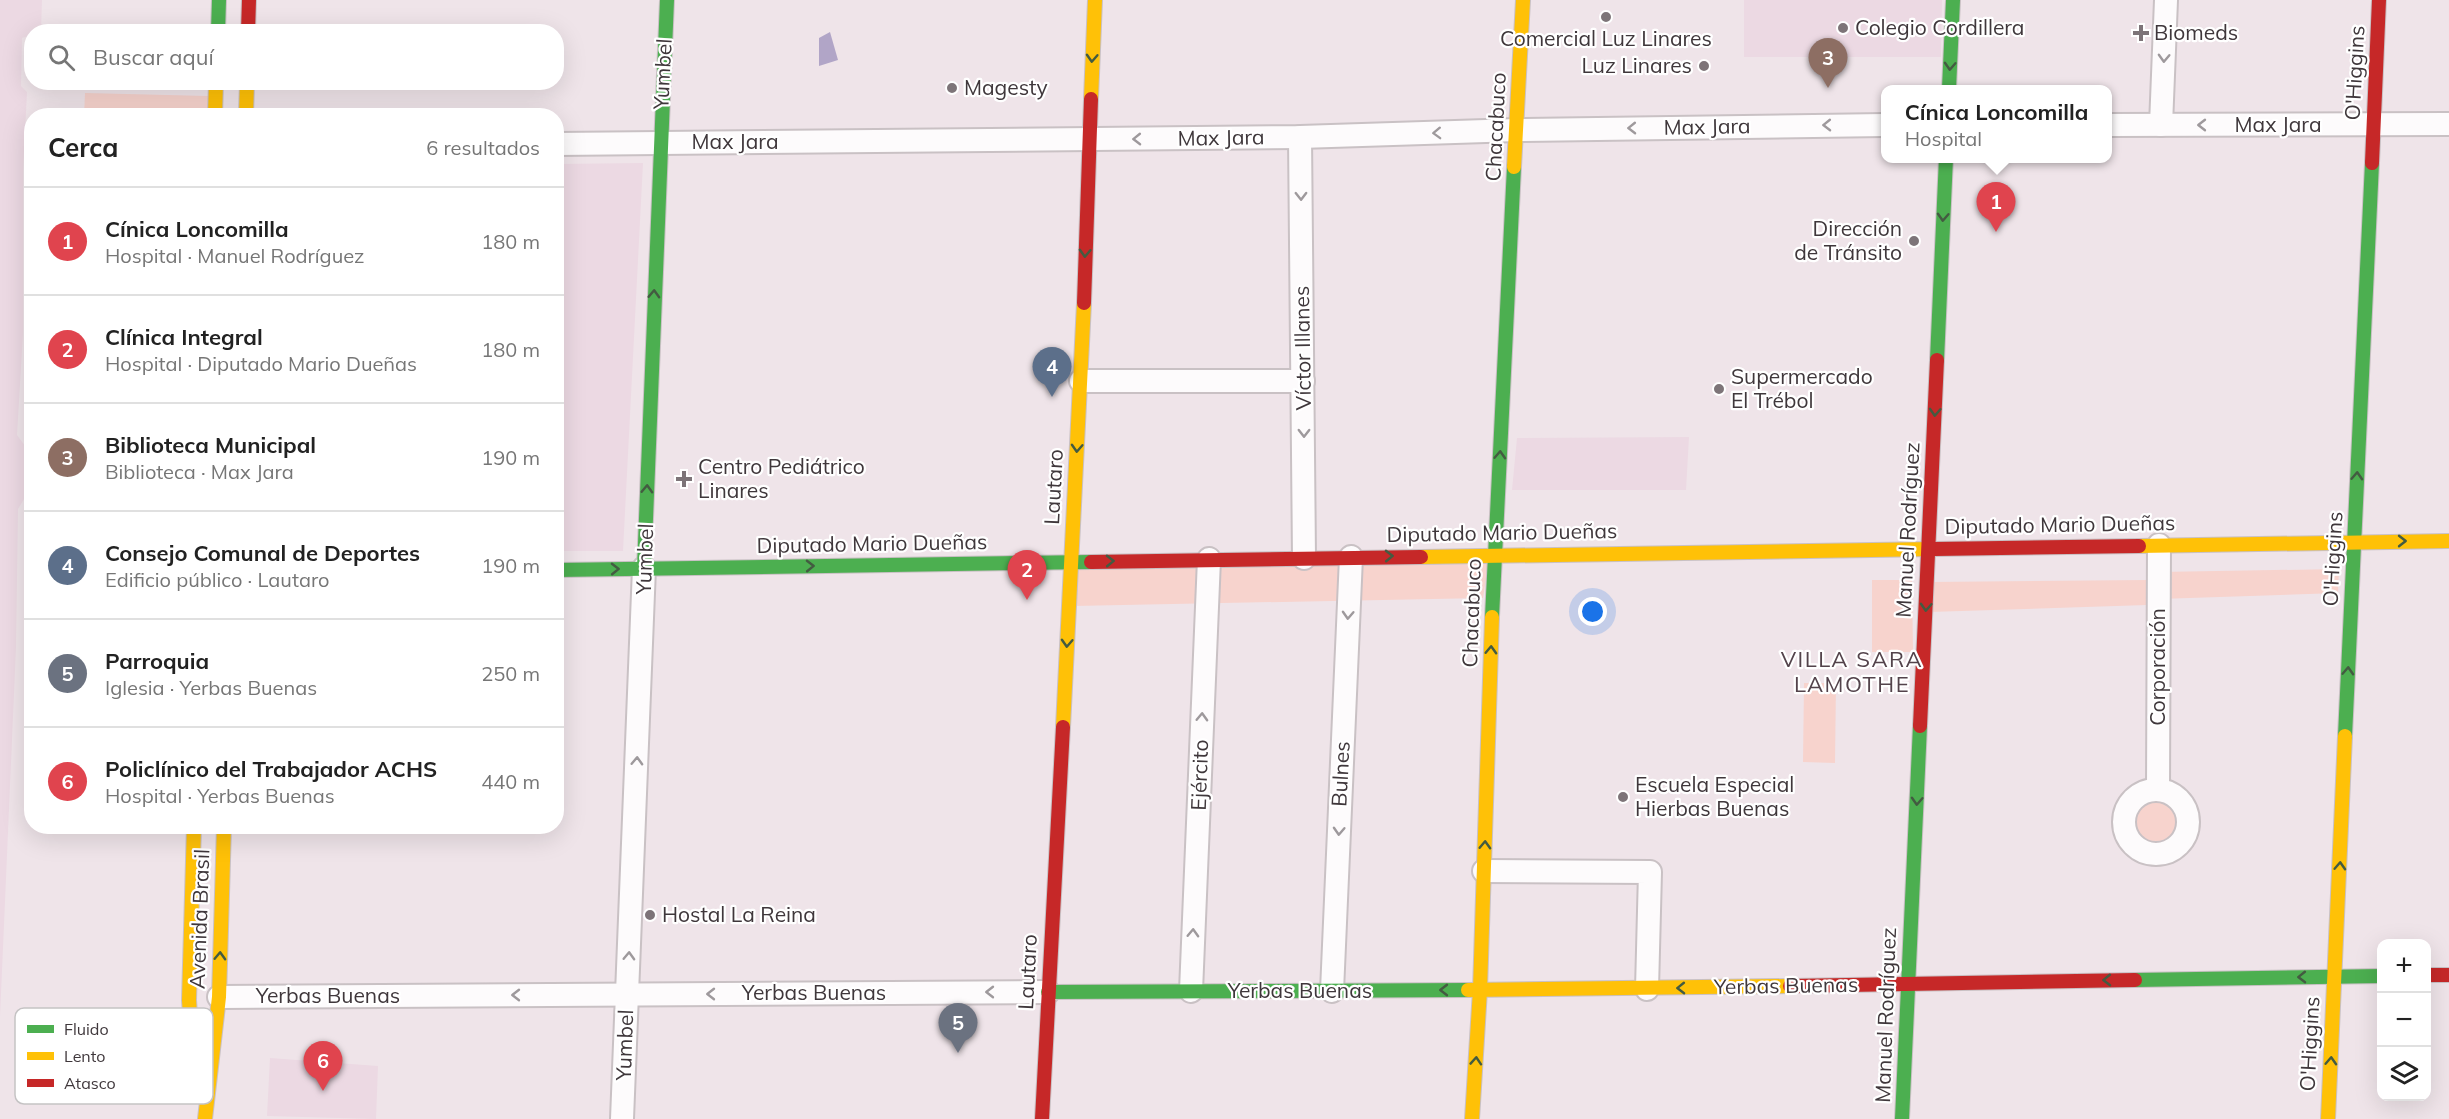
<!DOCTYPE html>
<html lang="es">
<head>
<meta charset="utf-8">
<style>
  :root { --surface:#fff; --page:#f2f2f2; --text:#222; --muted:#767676; --line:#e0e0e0; --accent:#ea580c }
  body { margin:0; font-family:Mulish,sans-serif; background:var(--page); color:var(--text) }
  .controls { position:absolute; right:18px; bottom:18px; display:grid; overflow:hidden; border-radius:12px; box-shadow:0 6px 24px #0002 }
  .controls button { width:54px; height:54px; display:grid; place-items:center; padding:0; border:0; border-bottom:2px solid var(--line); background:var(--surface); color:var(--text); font:30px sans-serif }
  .you { position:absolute; left:1593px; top:612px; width:21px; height:21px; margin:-15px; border:4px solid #fff; border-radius:50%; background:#1a73e8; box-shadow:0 0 0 9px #1a73e833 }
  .badge { display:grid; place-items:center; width:39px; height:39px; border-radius:50%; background:var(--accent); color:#fff; font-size:20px; font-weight:700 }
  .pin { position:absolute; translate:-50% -50px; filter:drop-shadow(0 2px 3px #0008) }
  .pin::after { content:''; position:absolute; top:32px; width:21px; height:18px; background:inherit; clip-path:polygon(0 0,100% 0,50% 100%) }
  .popup { position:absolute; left:1881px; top:85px; width:231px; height:78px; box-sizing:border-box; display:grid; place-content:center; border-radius:12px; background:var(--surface); filter:drop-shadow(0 2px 4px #0005); font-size:20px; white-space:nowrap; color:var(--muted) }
  .popup b { font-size:22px; color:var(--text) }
  .popup::after { content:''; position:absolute; left:50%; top:100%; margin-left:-12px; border:12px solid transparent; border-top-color:var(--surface) }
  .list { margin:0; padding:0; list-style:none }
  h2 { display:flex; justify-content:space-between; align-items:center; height:78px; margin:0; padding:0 24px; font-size:26px }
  h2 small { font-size:20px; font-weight:400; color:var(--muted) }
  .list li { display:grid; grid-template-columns:39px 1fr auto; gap:18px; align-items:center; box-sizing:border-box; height:108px; padding:0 24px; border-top:2px solid var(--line) }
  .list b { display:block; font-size:22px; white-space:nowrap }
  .list p { margin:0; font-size:20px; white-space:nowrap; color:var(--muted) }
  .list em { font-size:20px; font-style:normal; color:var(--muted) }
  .icon { flex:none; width:33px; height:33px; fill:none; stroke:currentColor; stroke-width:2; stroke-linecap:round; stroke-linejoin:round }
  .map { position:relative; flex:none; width:2449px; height:1119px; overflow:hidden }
  .search { position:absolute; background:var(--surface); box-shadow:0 6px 24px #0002; left:24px; top:24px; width:540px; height:66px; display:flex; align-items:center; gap:15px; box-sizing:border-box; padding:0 21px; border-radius:24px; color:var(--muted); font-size:22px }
  .panel { position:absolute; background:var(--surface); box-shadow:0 6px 24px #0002; left:24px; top:108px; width:540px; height:726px; border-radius:24px }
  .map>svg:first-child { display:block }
  .built { fill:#ecd9e3 }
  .green { fill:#f7d3cd }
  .water { fill:#b1a5c7 }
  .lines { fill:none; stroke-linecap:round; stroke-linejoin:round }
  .street-casing { stroke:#c9c1c4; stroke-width:26 }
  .fast-casing { stroke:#c9c1c4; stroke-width:16 }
  .slow-casing { stroke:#c9c1c4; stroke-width:16 }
  .jam-casing { stroke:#c9c1c4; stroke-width:16 }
  .street { stroke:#fdfbfc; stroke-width:22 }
  .fast { stroke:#4caf50; stroke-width:14 }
  .slow { stroke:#ffc107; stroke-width:14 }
  .jam { stroke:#c62828; stroke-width:14 }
  .oneway { stroke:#435b41 }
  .oneway2 { stroke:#9e999c }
  .poi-dot { fill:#7d7478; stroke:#fff; stroke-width:2 }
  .labels { text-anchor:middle; stroke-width:4.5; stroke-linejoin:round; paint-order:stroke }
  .poi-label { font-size:21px; fill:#3f373b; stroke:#fff; text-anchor:start }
  .street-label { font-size:21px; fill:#3f373b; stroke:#fff }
  .neighbourhood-label { font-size:22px; letter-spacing:1.5px; fill:#53434b; stroke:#fff }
  .key { fill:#fff; stroke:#c5c3c4; stroke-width:1.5 }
  .key-label { font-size:16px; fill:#3f373b }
</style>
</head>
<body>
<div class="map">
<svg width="2449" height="1119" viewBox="0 0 2449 1119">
  <rect width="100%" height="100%" fill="#efe4e9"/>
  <g class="built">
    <polygon points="0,0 42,0 41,31 32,32 31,35 22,38 21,86 27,92 23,170 23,333 17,435 25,446 27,494 18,509 16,647 0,1017"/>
    <polygon points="1744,0 1942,0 1941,57 1744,57"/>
    <polygon points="643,163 623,551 557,551 557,164"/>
    <polygon points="1689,437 1686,490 1512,490 1517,438"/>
    <polygon points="270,1058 378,1066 376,1119 267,1116"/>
  </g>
  <g class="green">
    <polygon points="85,93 209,96 209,115 84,116"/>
    <polygon points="1489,560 1483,598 1073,606 1075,565"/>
    <polygon points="2339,569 2338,593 2159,599 2159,572"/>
    <polygon points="1872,580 1912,580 1913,652 1872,652"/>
    <polygon points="2148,580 2147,605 1929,612 1930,582"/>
    <polygon points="1804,683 1836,683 1835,763 1803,762"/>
    <circle cx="2156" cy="822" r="23"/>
  </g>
  <polygon class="water" points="830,32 838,60 819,66 819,38"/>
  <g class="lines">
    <g class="street-casing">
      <g id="street">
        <polyline points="2107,125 2449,124"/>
        <polyline points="2161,125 2166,0"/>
        <polyline points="1300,137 1304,558"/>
        <polyline points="556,144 1300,137 1517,130 1885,125"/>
        <polyline points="1081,381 1303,381"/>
        <polyline points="2158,790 2159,545"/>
        <circle cx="2156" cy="822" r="32"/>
        <polyline points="1484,871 1650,872 1647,989"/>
        <polyline points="1191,991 1209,559"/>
        <polyline points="1332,991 1351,557"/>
        <polyline points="219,997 1048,992"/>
        <polyline points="622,1119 644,568"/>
      </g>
    </g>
    <g class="fast-casing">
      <g id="fast">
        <polyline points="218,32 219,0"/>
        <polyline points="1949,89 1953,0"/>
        <polyline points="1937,360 1946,158"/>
        <polyline points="644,568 667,0"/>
        <polyline points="556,570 1091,562"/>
        <polyline points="1492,617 1514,167"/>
        <polyline points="2345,736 2372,163"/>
        <polyline points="2135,980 2382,976"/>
        <polyline points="1048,992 1468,990"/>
        <polyline points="1902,1119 1920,726"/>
      </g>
    </g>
    <g class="slow-casing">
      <g id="slow">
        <polyline points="1091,99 1095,0"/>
        <polyline points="215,116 216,82"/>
        <polyline points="246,116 247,82"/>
        <polyline points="1514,167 1523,0"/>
        <polyline points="2139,546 2449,541"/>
        <polyline points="1421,557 1935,549"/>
        <polyline points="1063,727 1084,303"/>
        <polyline points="194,826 189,1000 195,1088"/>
        <polyline points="1468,990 1790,986"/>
        <polyline points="205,1119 219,997 224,826"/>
        <polyline points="1472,1119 1480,990 1492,617"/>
        <polyline points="2328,1119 2345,736"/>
      </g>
    </g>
    <g class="jam-casing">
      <g id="jam">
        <polyline points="248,32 249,0"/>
        <polyline points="2372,163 2379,0"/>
        <polyline points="1084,303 1091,99"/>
        <polyline points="1935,549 2139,546"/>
        <polyline points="1091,562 1421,557"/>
        <polyline points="1920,726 1937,360"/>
        <polyline points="2426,975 2449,975"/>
        <polyline points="1790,986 2135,980"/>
        <polyline points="1042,1119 1063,727"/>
      </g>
    </g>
    <use href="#street" class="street"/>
    <use href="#fast" class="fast"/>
    <use href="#slow" class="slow"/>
    <use href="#jam" class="jam"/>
  </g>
  <defs><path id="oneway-chevron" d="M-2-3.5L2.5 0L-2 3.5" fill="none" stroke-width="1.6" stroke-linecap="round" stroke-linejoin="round" transform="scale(1.5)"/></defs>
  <g class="oneway">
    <use href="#oneway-chevron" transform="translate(1092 58) rotate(93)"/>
    <use href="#oneway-chevron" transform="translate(1950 66) rotate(93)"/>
    <use href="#oneway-chevron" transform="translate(1943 217) rotate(93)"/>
    <use href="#oneway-chevron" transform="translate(1085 253) rotate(92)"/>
    <use href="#oneway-chevron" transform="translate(654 294) rotate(-88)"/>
    <use href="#oneway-chevron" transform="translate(1935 412) rotate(93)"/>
    <use href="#oneway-chevron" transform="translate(1077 448) rotate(93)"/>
    <use href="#oneway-chevron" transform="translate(1500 455) rotate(-87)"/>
    <use href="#oneway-chevron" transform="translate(2357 476) rotate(-87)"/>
    <use href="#oneway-chevron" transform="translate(647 489) rotate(-88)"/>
    <use href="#oneway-chevron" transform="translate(2402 541)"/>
    <use href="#oneway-chevron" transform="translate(1389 556) rotate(-1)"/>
    <use href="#oneway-chevron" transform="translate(1110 561) rotate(-1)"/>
    <use href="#oneway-chevron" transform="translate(810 566) rotate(-1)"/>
    <use href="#oneway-chevron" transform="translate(615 569) rotate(-1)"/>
    <use href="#oneway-chevron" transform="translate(1926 607) rotate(93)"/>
    <use href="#oneway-chevron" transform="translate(1067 643) rotate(93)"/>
    <use href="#oneway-chevron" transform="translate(1491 650) rotate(-88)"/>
    <use href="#oneway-chevron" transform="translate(2348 671) rotate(-87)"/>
    <use href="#oneway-chevron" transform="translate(1917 801) rotate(93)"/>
    <use href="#oneway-chevron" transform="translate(1485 845) rotate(-88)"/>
    <use href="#oneway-chevron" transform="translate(2340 866) rotate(-87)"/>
    <use href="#oneway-chevron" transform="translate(220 956) rotate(-88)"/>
    <use href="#oneway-chevron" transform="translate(2302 977) rotate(179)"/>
    <use href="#oneway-chevron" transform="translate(2107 980) rotate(179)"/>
    <use href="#oneway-chevron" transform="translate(1681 988) rotate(179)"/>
    <use href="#oneway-chevron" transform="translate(1444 990) rotate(180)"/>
    <use href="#oneway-chevron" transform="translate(1476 1061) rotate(-86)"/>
    <use href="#oneway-chevron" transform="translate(2331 1061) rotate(-87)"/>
  </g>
  <g class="oneway2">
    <use href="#oneway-chevron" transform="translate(2164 58) rotate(92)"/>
    <use href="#oneway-chevron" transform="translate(1827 125) rotate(179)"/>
    <use href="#oneway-chevron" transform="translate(2202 125) rotate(-180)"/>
    <use href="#oneway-chevron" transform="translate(1632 128) rotate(179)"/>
    <use href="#oneway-chevron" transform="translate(1437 133) rotate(178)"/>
    <use href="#oneway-chevron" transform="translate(1137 139) rotate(179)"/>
    <use href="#oneway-chevron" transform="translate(1301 196) rotate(89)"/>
    <use href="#oneway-chevron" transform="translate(1304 433) rotate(90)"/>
    <use href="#oneway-chevron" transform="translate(1348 615) rotate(93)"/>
    <use href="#oneway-chevron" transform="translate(1202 717) rotate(-88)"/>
    <use href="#oneway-chevron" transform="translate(637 761) rotate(-88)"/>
    <use href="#oneway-chevron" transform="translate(1339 831) rotate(93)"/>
    <use href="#oneway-chevron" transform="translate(1193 933) rotate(-88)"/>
    <use href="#oneway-chevron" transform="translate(629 956) rotate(-88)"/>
    <use href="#oneway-chevron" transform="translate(990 992) rotate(180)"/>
    <use href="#oneway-chevron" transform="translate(711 994) rotate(180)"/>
    <use href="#oneway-chevron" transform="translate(516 995) rotate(180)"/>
  </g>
  <g class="poi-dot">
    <circle cx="1606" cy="17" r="6"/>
    <circle cx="1843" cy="28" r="6"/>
    <path d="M2138 24h6v6h6v6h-6v6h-6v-6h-6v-6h6z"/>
    <circle cx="1704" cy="66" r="6"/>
    <circle cx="952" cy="88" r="6"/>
    <circle cx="1914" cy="241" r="6"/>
    <circle cx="1719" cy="389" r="6"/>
    <path d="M681 470h6v6h6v6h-6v6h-6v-6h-6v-6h6z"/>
    <circle cx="1623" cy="797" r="6"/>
    <circle cx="650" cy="915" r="6"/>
  </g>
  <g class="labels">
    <g class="poi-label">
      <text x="1855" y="35">Colegio Cordillera</text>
      <text x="2154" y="40">Biomeds</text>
      <text x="1606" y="46" text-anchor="middle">Comercial Luz Linares</text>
      <text x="1692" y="73" text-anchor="end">Luz Linares</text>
      <text x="964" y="95">Magesty</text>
      <text x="1902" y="236" text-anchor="end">Dirección<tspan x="1902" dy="24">de Tránsito</tspan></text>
      <text x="1731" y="384">Supermercado<tspan x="1731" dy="24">El Trébol</tspan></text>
      <text x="698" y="474">Centro Pediátrico<tspan x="698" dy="24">Linares</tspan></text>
      <text x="1635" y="792">Escuela Especial<tspan x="1635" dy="24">Hierbas Buenas</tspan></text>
      <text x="662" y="922">Hostal La Reina</text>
    </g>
    <g class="street-label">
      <text transform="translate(2355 73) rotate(-87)" y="7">O'Higgins</text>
      <text transform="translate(663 74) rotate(-87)" y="7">Yumbel</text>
      <text x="2278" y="132">Max Jara</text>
      <text transform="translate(1496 127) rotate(-87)" y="7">Chacabuco</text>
      <text transform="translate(1707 127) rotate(-1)" y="7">Max Jara</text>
      <text transform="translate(1221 138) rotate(-1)" y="7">Max Jara</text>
      <text x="735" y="149">Max Jara</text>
      <text transform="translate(1303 348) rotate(-91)" y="7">Víctor Illanes</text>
      <text transform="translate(1054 487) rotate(-87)" y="7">Lautaro</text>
      <text transform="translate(2060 525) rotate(-1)" y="7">Diputado Mario Dueñas</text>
      <text transform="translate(1908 530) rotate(-87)" y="7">Manuel Rodríguez</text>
      <text transform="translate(1502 533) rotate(-1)" y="7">Diputado Mario Dueñas</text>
      <text transform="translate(872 544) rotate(-1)" y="7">Diputado Mario Dueñas</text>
      <text transform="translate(645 559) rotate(-88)" y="7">Yumbel</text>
      <text transform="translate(2333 559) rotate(-87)" y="7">O'Higgins</text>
      <text transform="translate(1472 613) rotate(-88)" y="7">Chacabuco</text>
      <text transform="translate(2158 667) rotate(-90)" y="7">Corporación</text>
      <text transform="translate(1341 774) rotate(-87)" y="7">Bulnes</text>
      <text transform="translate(1200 775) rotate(-88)" y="7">Ejército</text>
      <text transform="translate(200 919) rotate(-88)" y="7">Avenida Brasil</text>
      <text transform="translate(1028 972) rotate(-87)" y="7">Lautaro</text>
      <text transform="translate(1786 986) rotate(-1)" y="7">Yerbas Buenas</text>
      <text x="1300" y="998">Yerbas Buenas</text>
      <text x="814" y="1000">Yerbas Buenas</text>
      <text x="328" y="1003">Yerbas Buenas</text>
      <text transform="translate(1886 1015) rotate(-88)" y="7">Manuel Rodríguez</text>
      <text transform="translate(2310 1044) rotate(-87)" y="7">O'Higgins</text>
      <text transform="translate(625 1045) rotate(-88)" y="7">Yumbel</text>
    </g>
    <g class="neighbourhood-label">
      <text x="1852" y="667">VILLA SARA<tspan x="1852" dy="25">LAMOTHE</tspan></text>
    </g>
  </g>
  <rect x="15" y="1008" width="198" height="96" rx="9" class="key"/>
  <rect x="27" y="1025" width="27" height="8" fill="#4caf50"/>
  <rect x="27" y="1052" width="27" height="8" fill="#ffc107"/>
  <rect x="27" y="1079" width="27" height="8" fill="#c62828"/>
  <g class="key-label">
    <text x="64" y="1035">Fluido</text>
    <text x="64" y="1062">Lento</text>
    <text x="64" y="1089">Atasco</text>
  </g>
</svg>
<div class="controls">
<button>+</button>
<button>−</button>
<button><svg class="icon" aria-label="layers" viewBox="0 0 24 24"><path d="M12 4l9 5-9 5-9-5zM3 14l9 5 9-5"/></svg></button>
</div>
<div class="you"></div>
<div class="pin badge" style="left:1996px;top:232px;background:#e0444e">1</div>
<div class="popup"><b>Cínica Loncomilla</b>Hospital</div>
<div class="pin badge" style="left:1027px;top:600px;background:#e0444e">2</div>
<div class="pin badge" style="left:1828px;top:88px;background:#8d6e63">3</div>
<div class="pin badge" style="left:1052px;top:397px;background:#5c6f8a">4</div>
<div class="pin badge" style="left:958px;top:1053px;background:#6b7280">5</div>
<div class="pin badge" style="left:323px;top:1091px;background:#e0444e">6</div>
<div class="search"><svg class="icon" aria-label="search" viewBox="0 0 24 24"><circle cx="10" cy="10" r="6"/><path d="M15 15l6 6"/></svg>Buscar aquí</div>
<section class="panel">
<h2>Cerca<small>6 resultados</small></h2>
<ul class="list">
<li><span class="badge" style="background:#e0444e">1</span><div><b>Cínica Loncomilla</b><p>Hospital · Manuel Rodríguez</p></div><em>180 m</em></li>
<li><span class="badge" style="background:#e0444e">2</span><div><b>Clínica Integral</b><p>Hospital · Diputado Mario Dueñas</p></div><em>180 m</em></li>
<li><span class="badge" style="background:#8d6e63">3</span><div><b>Biblioteca Municipal</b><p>Biblioteca · Max Jara</p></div><em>190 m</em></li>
<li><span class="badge" style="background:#5c6f8a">4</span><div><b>Consejo Comunal de Deportes</b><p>Edificio público · Lautaro</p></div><em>190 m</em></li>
<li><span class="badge" style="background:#6b7280">5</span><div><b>Parroquia</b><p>Iglesia · Yerbas Buenas</p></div><em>250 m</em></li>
<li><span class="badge" style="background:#e0444e">6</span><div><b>Policlínico del Trabajador ACHS</b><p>Hospital · Yerbas Buenas</p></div><em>440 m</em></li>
</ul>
</section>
</div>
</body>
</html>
